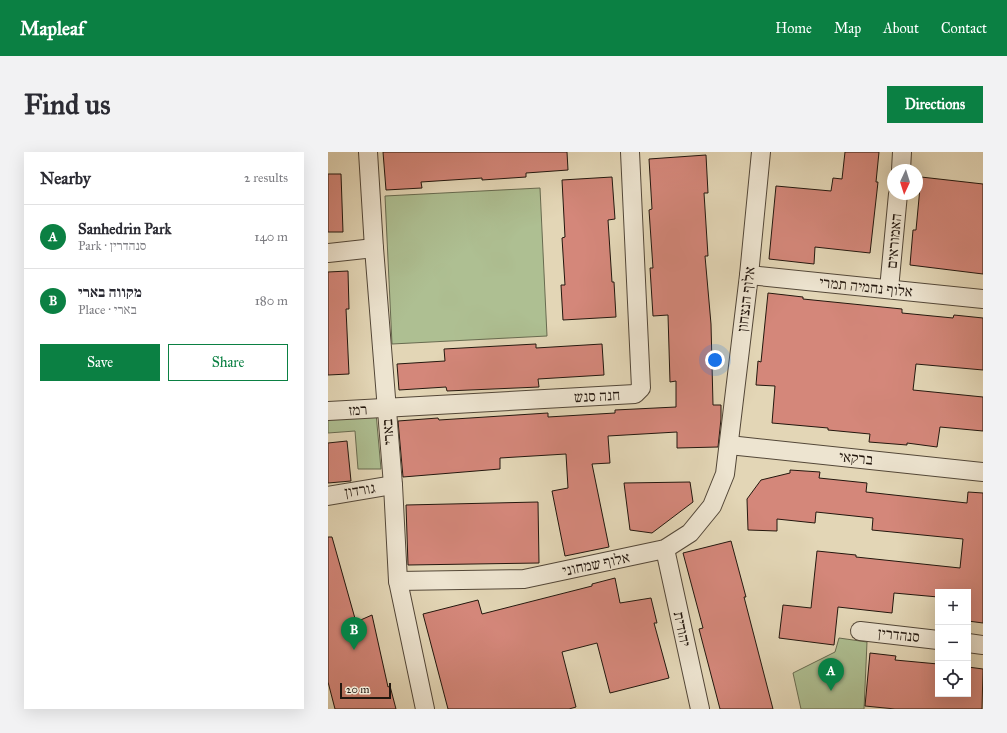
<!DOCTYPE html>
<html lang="en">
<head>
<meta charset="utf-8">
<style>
  :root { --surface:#fff; --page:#f2f2f3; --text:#2b2b33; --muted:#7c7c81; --line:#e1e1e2; --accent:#0b8043 }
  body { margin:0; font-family:"IM FELL Great Primer","Frank Ruhl Libre",serif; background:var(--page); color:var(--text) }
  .controls { position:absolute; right:12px; bottom:12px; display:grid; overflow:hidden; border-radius:0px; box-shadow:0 4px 16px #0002 }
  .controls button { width:36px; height:36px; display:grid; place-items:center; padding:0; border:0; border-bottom:1px solid var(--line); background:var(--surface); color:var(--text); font:20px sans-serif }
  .compass { position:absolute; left:559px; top:12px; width:36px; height:36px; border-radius:50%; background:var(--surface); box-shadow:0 4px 16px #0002; rotate:184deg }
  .scale { position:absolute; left:12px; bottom:10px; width:51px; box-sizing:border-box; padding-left:4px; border:2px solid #23170e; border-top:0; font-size:11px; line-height:14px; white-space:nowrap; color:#23170e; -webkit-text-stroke:3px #ede4d0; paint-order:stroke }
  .you { position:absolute; left:387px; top:208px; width:14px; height:14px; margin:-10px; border:3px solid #fff; border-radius:50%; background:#1a73e8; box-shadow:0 0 0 6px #1a73e833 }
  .badge { display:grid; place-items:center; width:26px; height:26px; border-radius:50%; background:var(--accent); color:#fff; font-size:13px; font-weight:700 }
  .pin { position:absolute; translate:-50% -33px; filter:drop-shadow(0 1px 2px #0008) }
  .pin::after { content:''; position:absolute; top:21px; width:14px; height:12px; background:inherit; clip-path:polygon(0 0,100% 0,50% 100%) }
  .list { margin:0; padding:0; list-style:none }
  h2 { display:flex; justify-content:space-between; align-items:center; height:52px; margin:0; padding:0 16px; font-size:17px }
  h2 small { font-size:13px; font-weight:400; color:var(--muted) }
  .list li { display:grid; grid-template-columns:26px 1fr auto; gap:12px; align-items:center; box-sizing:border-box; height:64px; padding:0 16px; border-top:1px solid var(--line) }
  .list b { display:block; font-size:15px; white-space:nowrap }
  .list p { margin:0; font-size:13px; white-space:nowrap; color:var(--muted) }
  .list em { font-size:13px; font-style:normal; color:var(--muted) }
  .actions { display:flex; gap:8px; padding:12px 16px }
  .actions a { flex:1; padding:9px 0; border:1px solid var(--accent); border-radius:0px; text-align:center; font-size:14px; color:var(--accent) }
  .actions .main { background:var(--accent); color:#fff }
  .icon { flex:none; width:22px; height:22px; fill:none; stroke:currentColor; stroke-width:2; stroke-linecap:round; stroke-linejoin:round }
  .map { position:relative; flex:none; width:655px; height:557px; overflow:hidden; border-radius:0px }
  header { display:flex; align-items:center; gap:24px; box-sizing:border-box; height:56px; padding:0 20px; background:var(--accent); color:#fff }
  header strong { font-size:19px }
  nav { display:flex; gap:22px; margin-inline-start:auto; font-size:14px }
  .intro { display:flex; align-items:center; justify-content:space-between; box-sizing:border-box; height:96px; padding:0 24px }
  h1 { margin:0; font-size:28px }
  .button { padding:10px 18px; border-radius:0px; background:var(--accent); color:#fff; font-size:14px; font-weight:700 }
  main { display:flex; gap:24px; padding:0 24px }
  aside { flex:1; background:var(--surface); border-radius:0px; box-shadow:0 4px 16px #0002 }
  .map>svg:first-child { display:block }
  .green { fill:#aebf92; stroke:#686b50 }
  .building { fill:#d4877a; stroke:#23170e }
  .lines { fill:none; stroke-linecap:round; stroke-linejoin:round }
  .minor-casing { stroke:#534738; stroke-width:20 }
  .minor { stroke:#ede4d0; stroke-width:18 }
  .labels { text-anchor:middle; stroke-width:3; stroke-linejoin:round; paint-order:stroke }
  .street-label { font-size:15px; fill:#23170e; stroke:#ede4d0 }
</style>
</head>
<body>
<header>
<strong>Mapleaf</strong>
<nav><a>Home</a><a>Map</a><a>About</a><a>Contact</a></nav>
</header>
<div class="intro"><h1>Find us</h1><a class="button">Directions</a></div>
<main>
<aside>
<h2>Nearby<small>2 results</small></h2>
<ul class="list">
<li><span class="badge">A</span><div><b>Sanhedrin Park</b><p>Park · סנהדרין</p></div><em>140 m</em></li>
<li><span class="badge">B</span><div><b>מקווה בארי</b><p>Place · בארי</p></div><em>180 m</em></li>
</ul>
<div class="actions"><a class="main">Save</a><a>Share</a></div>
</aside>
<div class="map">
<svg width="655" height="557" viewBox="0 0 655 557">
  <rect width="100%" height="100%" fill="#e3d6b6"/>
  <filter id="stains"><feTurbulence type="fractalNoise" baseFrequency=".005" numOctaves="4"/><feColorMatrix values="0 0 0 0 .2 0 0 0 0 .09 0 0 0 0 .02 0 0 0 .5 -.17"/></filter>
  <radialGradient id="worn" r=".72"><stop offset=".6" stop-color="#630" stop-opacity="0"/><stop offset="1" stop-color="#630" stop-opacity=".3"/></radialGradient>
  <g class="green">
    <polygon points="212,36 219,184 64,192 57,44"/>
    <polygon points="48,261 53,317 30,317 27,279 0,281 0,264"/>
    <polygon points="511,486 539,490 536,557 473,557 465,521 507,500"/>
  </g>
  <g class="building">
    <polygon points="55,0 239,0 240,18 198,21 198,25 154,28 154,26 93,30 94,36 58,38"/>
    <polygon points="517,0 551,0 548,30 550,30 542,101 487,95 486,112 441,107 448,34 503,39 505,26 514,27"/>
    <polygon points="378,3 380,41 376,41 380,104 377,104 383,172 385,253 393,253 393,267 390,295 349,296 349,280 280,284 282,311 264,312 281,395 237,404 224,339 240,336 238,302 172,306 172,317 75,325 70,269 110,266 111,268 220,261 220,265 287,261 287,258 348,255 348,229 342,230 340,163 325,164 322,116 325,116 321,58 324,57 321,7"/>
    <polygon points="0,22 13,22 15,80 0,80"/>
    <polygon points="284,25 287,67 280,68 284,130 286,130 288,165 235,168 233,133 237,133 234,86 237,85 234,28"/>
    <polygon points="593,25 655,32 655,122 582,113 585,78 588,78"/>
    <polygon points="20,119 21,157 18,157 21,222 0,223 0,120"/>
    <polygon points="440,141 475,145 475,147 574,157 574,161 625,166 626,163 655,166 655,218 588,212 585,238 655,245 655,279 612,275 609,295 579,291 579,293 541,290 542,282 500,278 500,276 444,271 447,234 428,233 430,209 433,210"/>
    <polygon points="208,192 208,196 274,192 276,223 210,227 211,235 119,239 118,235 71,238 69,212 117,209 116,197"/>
    <polygon points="19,289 23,329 0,331 0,291"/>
    <polygon points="462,318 492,320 491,326 539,331 538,340 639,351 640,340 655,341 655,471 640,469 640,440 610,440 610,445 566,441 564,461 510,455 506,493 451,486 455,453 483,456 489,399 528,403 528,405 632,416 635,387 544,378 545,366 488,360 487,371 449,367 449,379 420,378 419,347 433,328 462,321"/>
    <polygon points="362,330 365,350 324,381 302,378 296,331"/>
    <polygon points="210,350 211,411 80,413 78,353"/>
    <polygon points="0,385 4,385 28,470 44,463 60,535 62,534 68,557 7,557 0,530"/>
    <polygon points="403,389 418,445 416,445 445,557 392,557 371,477 375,476 355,401"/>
    <polygon points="287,426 292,451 323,446 329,471 326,471 341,526 282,541 269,491 234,500 248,555 241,557 120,557 95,462 150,448 154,462 264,434 264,432"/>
    <polygon points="542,501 568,504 567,508 610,512 610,542 640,542 640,515 655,517 654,557 567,557 537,554"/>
  </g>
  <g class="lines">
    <g class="minor-casing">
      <g id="minor">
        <polyline points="40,0 46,96 65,333 70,429 97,557"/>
        <polyline points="573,18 574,0"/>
        <polyline points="0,101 46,96"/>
        <polyline points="421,123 655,147"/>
        <polyline points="561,137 570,42"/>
        <polyline points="0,259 307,242 313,236 302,0"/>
        <polyline points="401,293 655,320"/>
        <polyline points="0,344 65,333"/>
        <polyline points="337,397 372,557"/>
        <polyline points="70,429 196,427 337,397 362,381 384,354 397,322 421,123 433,0"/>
        <polyline points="532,479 610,488"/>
        <polyline points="640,491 655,493"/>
      </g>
    </g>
    <use href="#minor" class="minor"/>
  </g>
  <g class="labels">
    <g class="street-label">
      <text transform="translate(566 89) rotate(-85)" y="5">האמוראים</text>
      <text transform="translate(538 135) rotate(6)" y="5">אלוף נחמיה תמרי</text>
      <text transform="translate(418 147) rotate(-83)" y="5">אלוף הנצחון</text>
      <text transform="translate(269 244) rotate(-3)" y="5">חנה סנש</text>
      <text transform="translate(30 258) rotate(-3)" y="5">רמז</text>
      <text transform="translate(60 280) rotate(-94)" y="5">בארי</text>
      <text transform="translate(528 306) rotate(6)" y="5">ברקאי</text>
      <text transform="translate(32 338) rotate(-9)" y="5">גורדון</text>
      <text transform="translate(268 412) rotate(-12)" y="5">אלוף שמחוני</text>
      <text transform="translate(354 477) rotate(78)" y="5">יהודית</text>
      <text transform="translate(571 483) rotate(6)" y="5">סנהדרין</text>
    </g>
  </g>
  <rect width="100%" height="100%" filter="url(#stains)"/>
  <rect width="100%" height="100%" fill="url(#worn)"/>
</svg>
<div class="controls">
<button>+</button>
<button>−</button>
<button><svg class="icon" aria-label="locate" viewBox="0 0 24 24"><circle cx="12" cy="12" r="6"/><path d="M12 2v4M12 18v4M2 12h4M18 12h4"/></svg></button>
</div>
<svg class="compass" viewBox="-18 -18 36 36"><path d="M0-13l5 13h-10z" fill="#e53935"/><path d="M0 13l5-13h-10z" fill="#7c7c81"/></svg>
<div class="scale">20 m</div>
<div class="you"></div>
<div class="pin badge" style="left:503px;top:539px">A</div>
<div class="pin badge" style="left:26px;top:498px">B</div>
</div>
</main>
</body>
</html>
